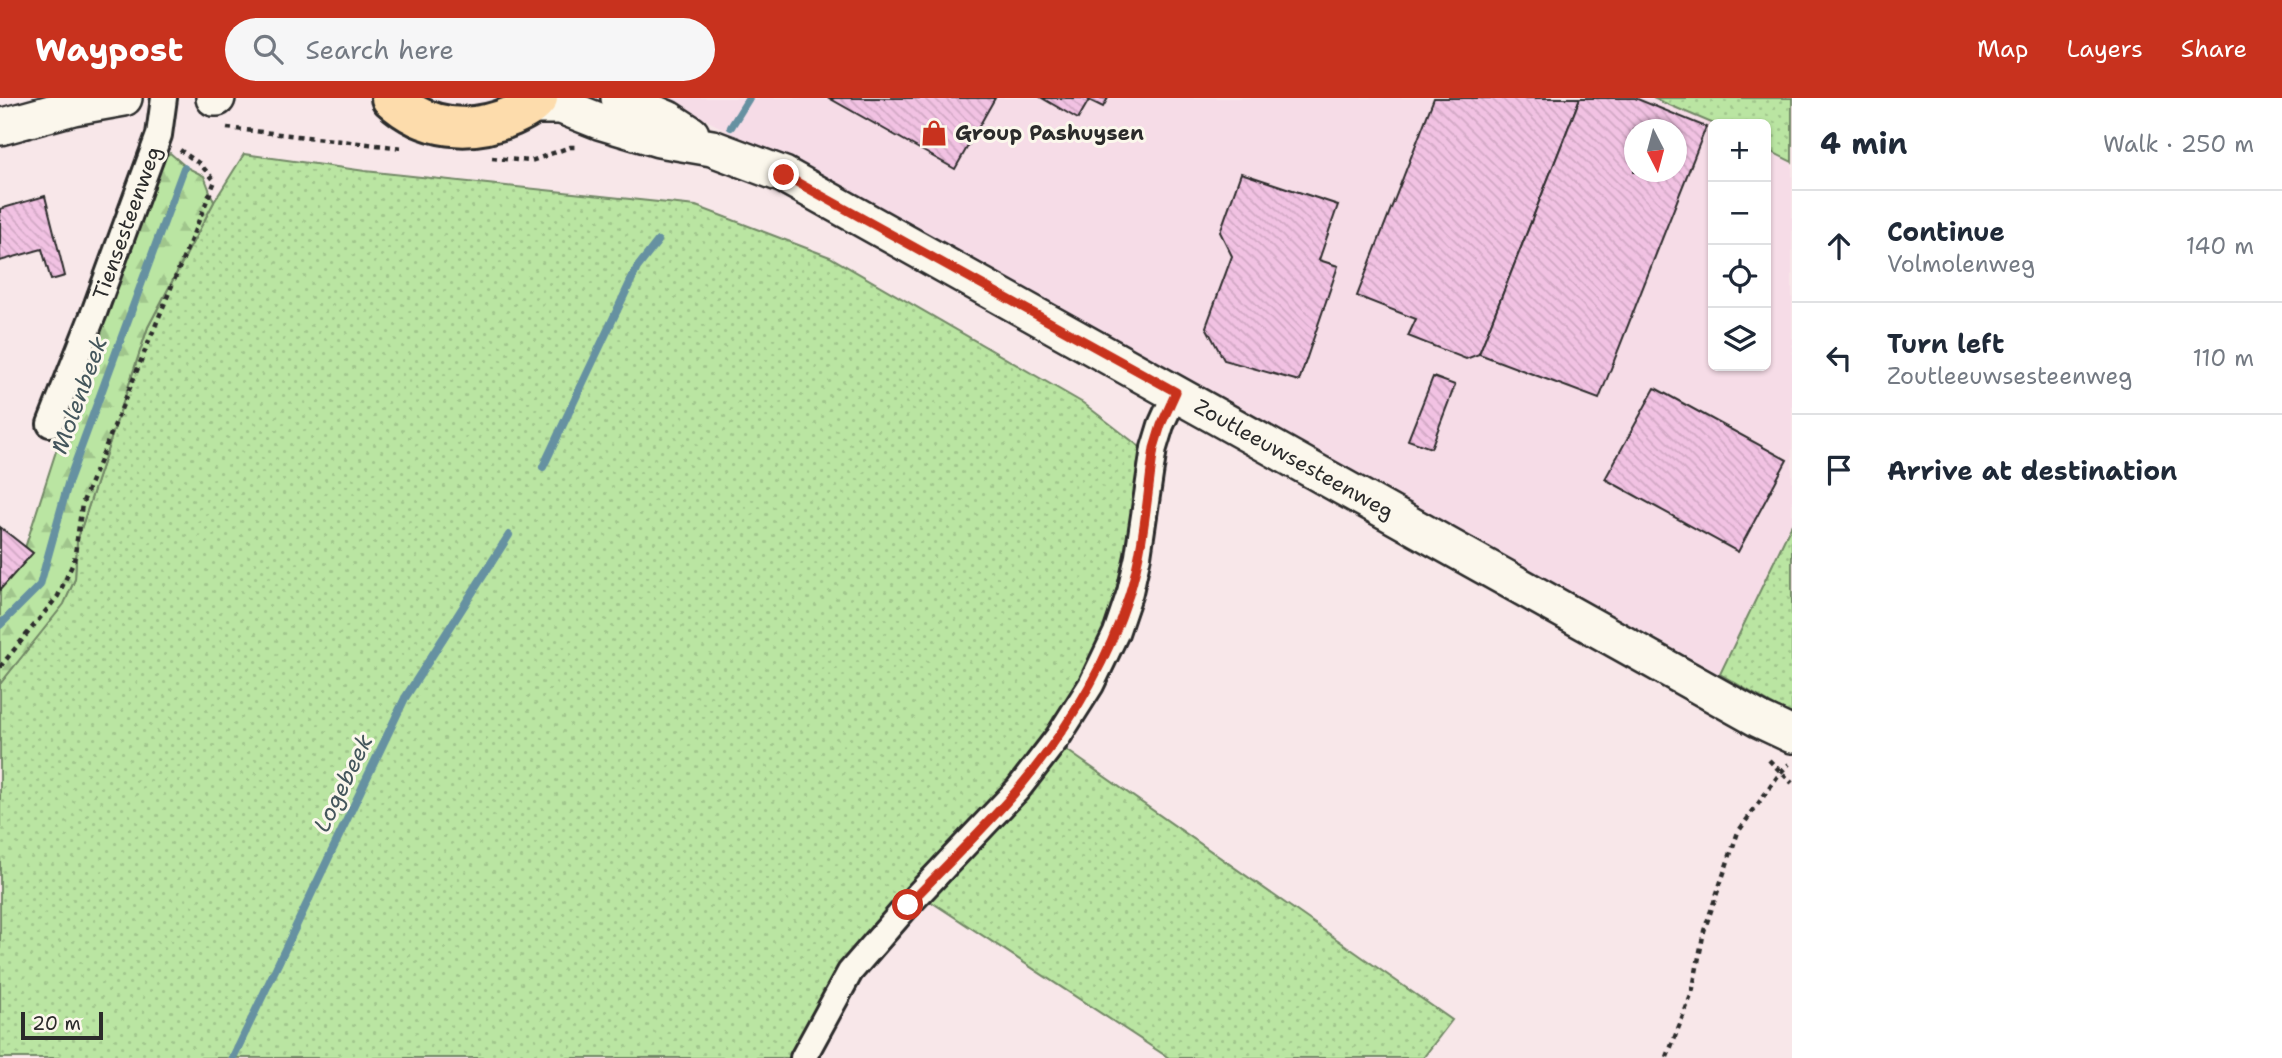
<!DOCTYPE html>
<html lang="en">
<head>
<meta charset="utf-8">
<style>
  :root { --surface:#fff; --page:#f6f6f7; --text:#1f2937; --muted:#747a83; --line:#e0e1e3; --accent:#c8321e }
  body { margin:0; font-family:"Shantell Sans",sans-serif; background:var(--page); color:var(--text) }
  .controls { position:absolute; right:21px; top:21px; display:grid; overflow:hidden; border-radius:10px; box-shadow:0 2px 5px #0004 }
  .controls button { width:63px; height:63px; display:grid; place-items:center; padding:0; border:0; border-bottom:2px solid var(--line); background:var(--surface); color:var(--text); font:35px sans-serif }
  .compass { position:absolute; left:1624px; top:21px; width:63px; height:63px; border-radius:50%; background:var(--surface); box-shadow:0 2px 5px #0004; rotate:174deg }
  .scale { position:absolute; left:21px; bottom:18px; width:82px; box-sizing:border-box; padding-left:7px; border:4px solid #2b2b2b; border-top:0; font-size:19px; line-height:24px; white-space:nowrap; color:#2b2b2b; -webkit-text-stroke:5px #fbf7ec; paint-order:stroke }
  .stop { position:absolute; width:21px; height:21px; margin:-16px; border:5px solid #c8321e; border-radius:50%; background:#fff }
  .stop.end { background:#c8321e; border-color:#fff; box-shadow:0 2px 7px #0008 }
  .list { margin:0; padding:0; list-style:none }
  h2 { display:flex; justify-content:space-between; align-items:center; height:91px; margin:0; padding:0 28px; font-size:30px }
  h2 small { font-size:23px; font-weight:400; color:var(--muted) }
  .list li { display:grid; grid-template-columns:46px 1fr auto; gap:21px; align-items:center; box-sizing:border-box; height:112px; padding:0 28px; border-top:2px solid var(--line) }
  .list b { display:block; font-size:26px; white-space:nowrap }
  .list p { margin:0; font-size:23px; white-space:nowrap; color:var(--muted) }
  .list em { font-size:23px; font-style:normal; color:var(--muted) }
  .icon { flex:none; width:38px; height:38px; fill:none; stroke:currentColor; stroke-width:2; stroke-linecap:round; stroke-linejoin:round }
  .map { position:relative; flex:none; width:1792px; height:960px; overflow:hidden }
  header { display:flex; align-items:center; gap:42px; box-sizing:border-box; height:98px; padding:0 35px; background:var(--accent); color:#fff }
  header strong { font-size:33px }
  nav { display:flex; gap:38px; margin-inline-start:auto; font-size:24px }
  .search { width:490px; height:63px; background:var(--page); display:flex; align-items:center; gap:18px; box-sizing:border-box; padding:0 24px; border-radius:38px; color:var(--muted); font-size:26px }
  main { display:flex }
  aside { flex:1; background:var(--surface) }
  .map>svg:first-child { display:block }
  .built { fill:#f6dce7; fill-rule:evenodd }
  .grass { fill:url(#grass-dots); stroke:#728866; stroke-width:2 }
  .forest { fill:url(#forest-firs); stroke:#728866; stroke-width:2 }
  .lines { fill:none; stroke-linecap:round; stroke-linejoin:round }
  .stream { stroke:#6691a1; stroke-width:8 }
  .building { fill:url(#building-back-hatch); stroke:#2b2b2b; stroke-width:2; fill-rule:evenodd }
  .street-casing { stroke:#2b2b2b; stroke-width:30 }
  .secondary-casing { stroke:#2b2b2b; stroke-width:40 }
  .primary-casing { stroke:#2b2b2b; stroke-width:44 }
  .path { stroke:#2b2b2b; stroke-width:4.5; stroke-dasharray:5 5; stroke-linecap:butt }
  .street { stroke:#fbf7ec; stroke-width:24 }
  .secondary { stroke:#fbf7ec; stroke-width:35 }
  .primary { stroke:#fddcac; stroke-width:38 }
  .route { stroke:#c8321e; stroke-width:9 }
  .labels { text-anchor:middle; stroke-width:6; stroke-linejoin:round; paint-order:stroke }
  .poi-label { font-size:21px; font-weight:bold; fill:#2b2b2b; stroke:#fbf7ec; text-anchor:start }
  .street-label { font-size:21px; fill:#2b2b2b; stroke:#fbf7ec }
  .water-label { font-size:23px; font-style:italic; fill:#44565c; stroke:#fbf7ec }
</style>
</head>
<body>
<header>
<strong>Waypost</strong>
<div class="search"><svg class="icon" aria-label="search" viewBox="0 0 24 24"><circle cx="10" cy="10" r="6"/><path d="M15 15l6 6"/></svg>Search here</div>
<nav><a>Map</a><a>Layers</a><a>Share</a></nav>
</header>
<main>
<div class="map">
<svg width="1792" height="960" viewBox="0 0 1792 960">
  <defs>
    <pattern id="grass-dots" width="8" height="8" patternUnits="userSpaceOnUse" patternTransform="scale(1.75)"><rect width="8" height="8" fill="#bae5a2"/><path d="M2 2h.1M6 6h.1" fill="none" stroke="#a0c58c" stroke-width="1.8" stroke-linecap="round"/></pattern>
    <pattern id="forest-firs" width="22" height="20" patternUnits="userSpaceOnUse" patternTransform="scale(1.75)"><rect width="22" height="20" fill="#bae5a2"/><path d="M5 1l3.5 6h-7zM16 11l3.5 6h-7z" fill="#a0c58c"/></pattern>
    <pattern id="building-back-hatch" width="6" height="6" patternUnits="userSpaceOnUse" patternTransform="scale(1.75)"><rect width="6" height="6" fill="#f2c2e3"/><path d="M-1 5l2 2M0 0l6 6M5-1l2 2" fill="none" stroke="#d0a7c3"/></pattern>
  </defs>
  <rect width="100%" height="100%" fill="#f8e7e9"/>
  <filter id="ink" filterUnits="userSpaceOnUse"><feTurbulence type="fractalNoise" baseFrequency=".0143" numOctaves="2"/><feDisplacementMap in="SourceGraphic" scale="14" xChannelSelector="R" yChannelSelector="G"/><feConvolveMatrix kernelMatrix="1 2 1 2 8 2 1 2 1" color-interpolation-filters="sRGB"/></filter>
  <g filter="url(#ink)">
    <path class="built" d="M671,0H1653L1714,26L1713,268H1766V51L1792,64V426L1720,576L1017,188L682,9ZM1634,32H1676V74H1634Z"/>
    <g class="grass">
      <polygon points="1653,0 1792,0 1792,64 1766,51 1766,26 1714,26"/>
      <polygon points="244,56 365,73 696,108 830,159 1083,305 1145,353 1115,506 1092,565 1040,656 914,791 845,859 811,924 797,960 0,960 0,586 64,505 75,481 77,443 148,229 214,104"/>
      <polygon points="1792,426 1792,618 1720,576"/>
      <polygon points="1061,648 1452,922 1423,960 1169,960 927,801"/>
    </g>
    <polygon class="forest" points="170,55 186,69 204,78 214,104 148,229 77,443 75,481 64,506 0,586 0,488 23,456 101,213 161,62"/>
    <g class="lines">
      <g class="stream">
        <polyline points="731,29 749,0"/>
        <polyline points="543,369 637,170 658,143"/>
        <polyline points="0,527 40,487 69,382 184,70"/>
        <polyline points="233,960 405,600 509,437"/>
      </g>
    </g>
    <g class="building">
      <polygon points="829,0 995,0 955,71"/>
      <polygon points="1042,0 1108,0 1103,9 1089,2 1078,21"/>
      <polygon points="1434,0 1580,0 1479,256 1466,261 1408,238 1416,221 1357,198"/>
      <path d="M1580,0H1635L1706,29L1599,301L1479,256ZM1634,32H1676V74H1634Z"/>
      <polygon points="1241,75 1338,107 1319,162 1338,168 1299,283 1224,262 1206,229 1232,158 1220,134"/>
      <polygon points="45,98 65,178 51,182 42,151 0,163 0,111"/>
      <polygon points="1433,279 1455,287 1431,350 1408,342"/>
      <polygon points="1655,290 1787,362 1738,454 1605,381"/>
      <polygon points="0,429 33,455 0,492"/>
    </g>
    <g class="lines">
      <g class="street-casing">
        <g id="street">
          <polyline points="50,326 95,212 159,37 164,0"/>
          <polyline points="803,960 850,874 908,807 1018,691 1058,639 1091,587 1116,535 1130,494 1138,458 1154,350 1161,327 1176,294"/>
        </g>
      </g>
      <g class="secondary-casing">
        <g id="secondary">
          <polyline points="214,0 217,0"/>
          <polyline points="619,0 668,21 691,36"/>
          <polyline points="532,8 561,8 599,23 659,41 712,50 784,77 1760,622 1792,637"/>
          <polyline points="0,29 73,9 124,0"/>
        </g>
      </g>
      <g class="primary-casing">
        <path id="primary" d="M391,0C425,32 471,36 512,18C523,13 531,9 538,0"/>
      </g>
      <g class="path">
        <polyline points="227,30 403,50"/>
        <polyline points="492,60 531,63 570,49 575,49"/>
        <polyline points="0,569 58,498 74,463 82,406 215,83 200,66 180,52"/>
        <polyline points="1769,662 1792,685"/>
        <polyline points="1667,959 1692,895 1704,833 1738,734 1780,675 1789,666"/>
      </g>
      <use href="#street" class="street"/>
      <use href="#secondary" class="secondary"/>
      <use href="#primary" class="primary"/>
    </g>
  </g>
  <g class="lines" filter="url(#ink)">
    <path class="route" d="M784,77L1176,294L1161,327L1154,350C1147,398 1144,450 1129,497C1106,568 1066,634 1018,691C984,731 945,768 908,807"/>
  </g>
  <defs>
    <g id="shop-bare" transform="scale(2.1)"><path d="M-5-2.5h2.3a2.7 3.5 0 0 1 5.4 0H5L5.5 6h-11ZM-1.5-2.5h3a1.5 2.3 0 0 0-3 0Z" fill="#c8321e" stroke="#fbf7ec" stroke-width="2.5" paint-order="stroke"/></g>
  </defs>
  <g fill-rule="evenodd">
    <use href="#shop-bare" x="934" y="35"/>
  </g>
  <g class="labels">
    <g class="poi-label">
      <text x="955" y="42">Group Pashuysen</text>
    </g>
    <g class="street-label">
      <text transform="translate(127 125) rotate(-70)" y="7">Tiensesteenweg</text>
      <text transform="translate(1294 361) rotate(29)" y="7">Zoutleeuwsesteenweg</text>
    </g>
    <g class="water-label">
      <text transform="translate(79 297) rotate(-70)" y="8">Molenbeek</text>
      <text transform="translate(343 685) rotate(-64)" y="8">Logebeek</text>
    </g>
  </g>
</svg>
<div class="controls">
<button>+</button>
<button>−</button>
<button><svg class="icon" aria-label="locate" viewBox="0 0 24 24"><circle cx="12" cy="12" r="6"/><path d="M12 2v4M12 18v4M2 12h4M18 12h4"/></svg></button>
<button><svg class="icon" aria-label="layers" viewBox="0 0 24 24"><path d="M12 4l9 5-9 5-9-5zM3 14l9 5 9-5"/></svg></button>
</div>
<svg class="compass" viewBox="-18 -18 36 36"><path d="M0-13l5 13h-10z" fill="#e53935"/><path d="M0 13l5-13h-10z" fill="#747a83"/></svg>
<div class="scale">20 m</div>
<div class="stop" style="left:908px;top:807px"></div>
<div class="stop end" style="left:784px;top:77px"></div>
</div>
<aside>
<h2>4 min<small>Walk · 250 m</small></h2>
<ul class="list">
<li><svg class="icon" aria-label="ahead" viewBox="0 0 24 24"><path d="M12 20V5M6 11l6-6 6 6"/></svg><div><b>Continue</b><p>Volmolenweg</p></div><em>140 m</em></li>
<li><svg class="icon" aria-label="left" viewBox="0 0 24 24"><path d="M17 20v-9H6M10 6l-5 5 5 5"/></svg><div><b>Turn left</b><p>Zoutleeuwsesteenweg</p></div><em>110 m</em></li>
<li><svg class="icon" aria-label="arrive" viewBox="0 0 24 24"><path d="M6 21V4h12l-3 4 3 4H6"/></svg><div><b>Arrive at destination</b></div></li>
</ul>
</aside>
</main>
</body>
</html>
